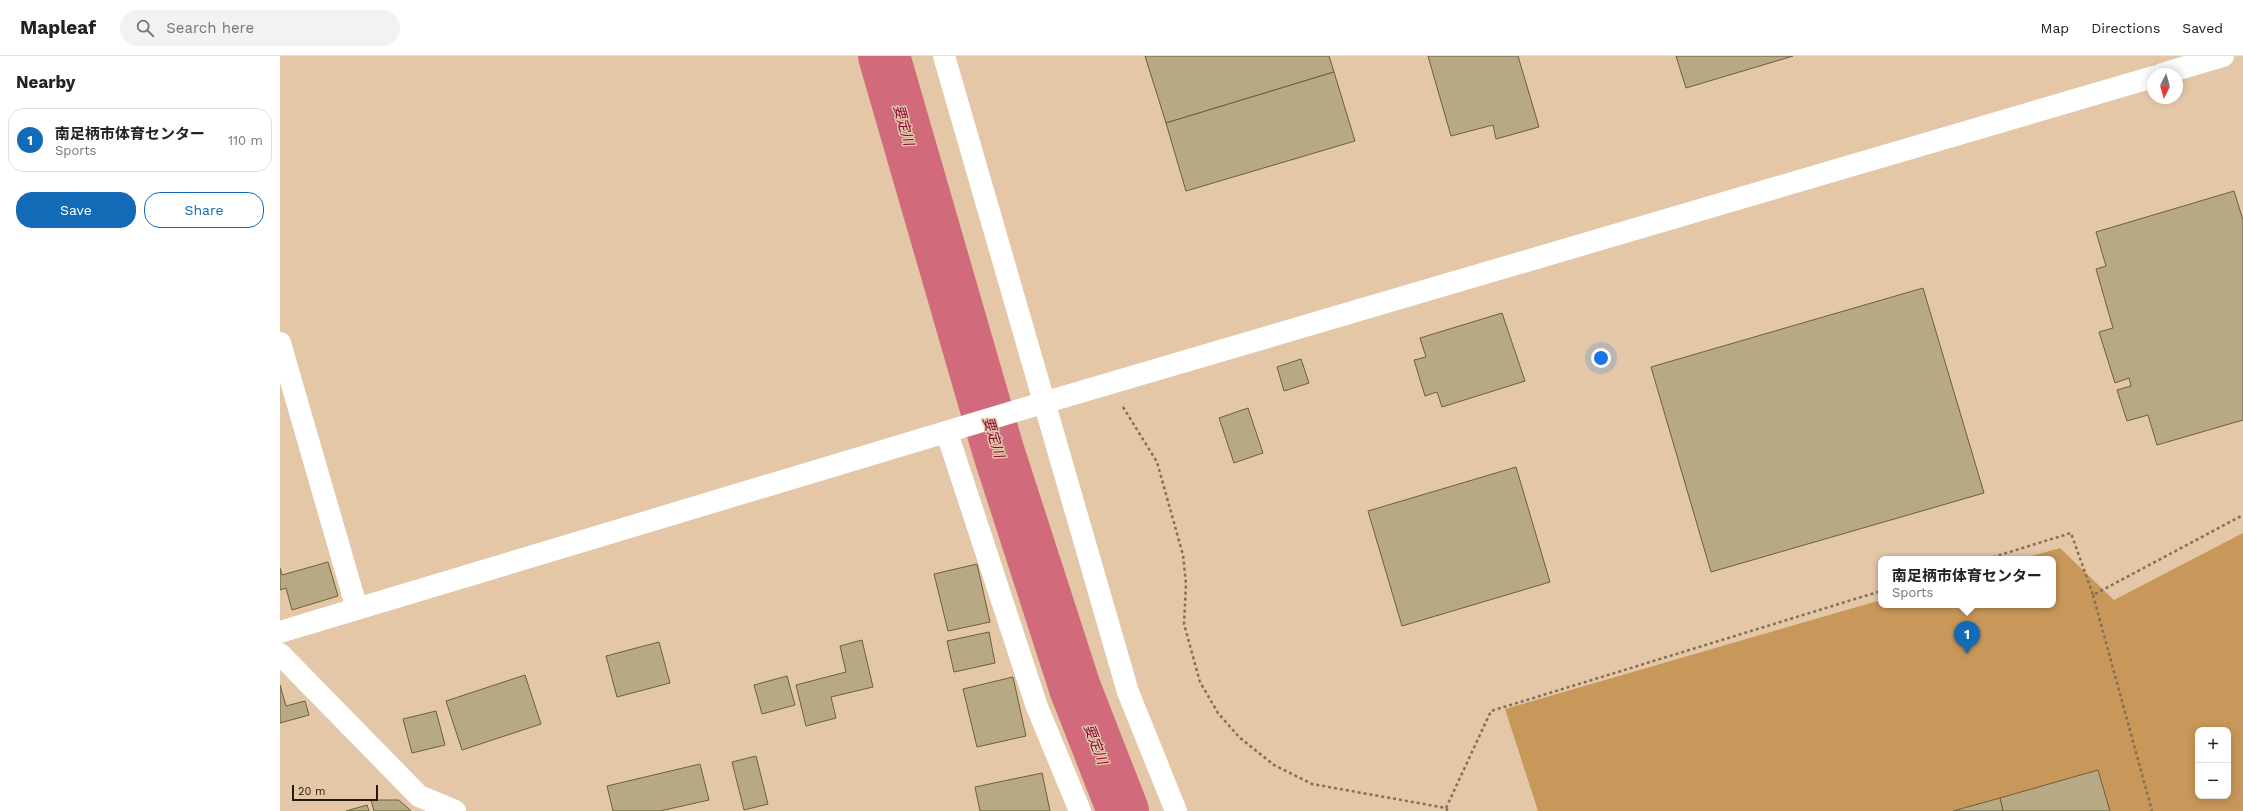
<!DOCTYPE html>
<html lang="en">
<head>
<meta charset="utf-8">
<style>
  :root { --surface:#fff; --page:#f2f2f2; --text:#222; --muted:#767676; --line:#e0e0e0; --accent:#136bb8 }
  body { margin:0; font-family:"Work Sans","Noto Sans JP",sans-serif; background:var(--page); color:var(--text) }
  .controls { position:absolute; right:12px; bottom:12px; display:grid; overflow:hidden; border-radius:8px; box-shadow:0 2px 10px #0003 }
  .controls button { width:36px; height:36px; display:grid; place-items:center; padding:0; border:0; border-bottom:1px solid var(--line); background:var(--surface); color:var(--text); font:20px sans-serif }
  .compass { position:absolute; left:1867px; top:12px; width:36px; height:36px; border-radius:50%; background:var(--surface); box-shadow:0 2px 10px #0003; rotate:185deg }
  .scale { position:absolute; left:12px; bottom:10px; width:86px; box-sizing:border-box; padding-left:4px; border:2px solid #23190d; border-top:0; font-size:11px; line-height:14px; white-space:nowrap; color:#23190d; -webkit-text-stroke:3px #e3c7a7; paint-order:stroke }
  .you { position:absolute; left:1321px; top:302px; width:14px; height:14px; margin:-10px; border:3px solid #fff; border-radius:50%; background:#1a73e8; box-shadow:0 0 0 6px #1a73e833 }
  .badge { display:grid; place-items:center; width:26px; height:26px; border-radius:50%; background:var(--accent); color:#fff; font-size:13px; font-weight:700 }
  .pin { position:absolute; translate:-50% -33px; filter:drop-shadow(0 1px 2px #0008) }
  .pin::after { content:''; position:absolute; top:21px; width:14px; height:12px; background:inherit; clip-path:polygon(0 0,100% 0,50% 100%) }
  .popup { position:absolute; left:1598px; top:500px; width:178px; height:52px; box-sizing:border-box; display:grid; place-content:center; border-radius:8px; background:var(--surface); filter:drop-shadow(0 1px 3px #0005); font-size:13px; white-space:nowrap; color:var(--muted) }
  .popup b { font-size:15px; color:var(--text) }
  .popup::after { content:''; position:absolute; left:50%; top:100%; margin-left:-8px; border:8px solid transparent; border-top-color:var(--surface) }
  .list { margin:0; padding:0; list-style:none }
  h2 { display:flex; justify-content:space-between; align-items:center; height:52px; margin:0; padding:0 16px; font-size:17px }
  h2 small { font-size:13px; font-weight:400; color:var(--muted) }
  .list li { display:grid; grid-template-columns:26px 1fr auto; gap:12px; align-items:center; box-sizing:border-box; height:64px; margin:0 8px 8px; padding:0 8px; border:1px solid var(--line); border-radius:16px }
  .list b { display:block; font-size:15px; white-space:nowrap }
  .list p { margin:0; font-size:13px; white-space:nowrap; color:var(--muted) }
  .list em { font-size:13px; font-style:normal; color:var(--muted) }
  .actions { display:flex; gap:8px; padding:12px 16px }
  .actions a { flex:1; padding:9px 0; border:1px solid var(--accent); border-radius:16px; text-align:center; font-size:14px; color:var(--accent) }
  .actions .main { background:var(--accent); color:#fff }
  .icon { flex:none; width:22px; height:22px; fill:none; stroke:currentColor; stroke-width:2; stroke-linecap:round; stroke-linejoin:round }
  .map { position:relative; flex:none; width:1963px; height:755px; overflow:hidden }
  header { display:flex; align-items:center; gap:24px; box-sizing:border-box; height:56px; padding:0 20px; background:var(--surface); border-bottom:1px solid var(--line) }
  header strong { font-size:19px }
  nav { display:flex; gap:22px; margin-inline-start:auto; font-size:14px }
  .search { width:280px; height:36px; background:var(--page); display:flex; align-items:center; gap:10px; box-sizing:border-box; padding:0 14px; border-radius:22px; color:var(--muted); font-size:15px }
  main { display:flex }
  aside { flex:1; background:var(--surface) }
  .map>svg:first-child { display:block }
  .green { fill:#c8975a; fill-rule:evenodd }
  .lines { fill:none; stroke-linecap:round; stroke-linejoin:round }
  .river { stroke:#d16b7b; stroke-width:52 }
  .building { fill:#b6a984; stroke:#6b5f3d }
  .path { stroke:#826f59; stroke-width:2.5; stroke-dasharray:3 3; stroke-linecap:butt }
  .minor { stroke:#fff; stroke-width:22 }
  .labels { text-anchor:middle; stroke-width:3; stroke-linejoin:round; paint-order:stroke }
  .water-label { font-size:14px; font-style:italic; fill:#8b0734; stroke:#e3c7a7 }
</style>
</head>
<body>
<header>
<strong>Mapleaf</strong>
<div class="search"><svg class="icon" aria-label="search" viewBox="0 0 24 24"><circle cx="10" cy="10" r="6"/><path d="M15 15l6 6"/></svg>Search here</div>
<nav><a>Map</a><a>Directions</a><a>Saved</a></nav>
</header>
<main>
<aside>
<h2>Nearby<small></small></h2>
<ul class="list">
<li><span class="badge">1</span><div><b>南足柄市体育センター</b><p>Sports</p></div><em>110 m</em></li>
</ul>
<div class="actions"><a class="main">Save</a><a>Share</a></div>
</aside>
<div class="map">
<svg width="1963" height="755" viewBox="0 0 1963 755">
  <rect width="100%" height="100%" fill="#e3c7a7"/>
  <path class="green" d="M1963,477V755H1258L1225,653L1601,544V549H1773V503H1741L1780,492L1834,544ZM1918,674H1948V740H1918Z"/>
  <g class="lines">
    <polyline class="river" points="604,0 718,394 795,632 843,755"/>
  </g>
  <g class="building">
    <polygon points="865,0 1049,0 1054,16 886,67"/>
    <polygon points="1148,0 1238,0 1259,71 1216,83 1213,69 1171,80"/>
    <polygon points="1396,0 1513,0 1406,32"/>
    <polygon points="1054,16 1075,85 906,135 886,67"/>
    <polygon points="1954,135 1963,164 1963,364 1877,389 1868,359 1847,365 1837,334 1851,330 1849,322 1835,327 1819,276 1833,272 1816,213 1826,210 1816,176"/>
    <polygon points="1643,232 1704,437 1431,516 1371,311"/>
    <polygon points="1222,257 1245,325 1162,351 1157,336 1145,340 1134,304 1146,301 1140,282"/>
    <polygon points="1021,303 1029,327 1004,335 997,311"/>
    <polygon points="968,352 983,397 954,407 939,362"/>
    <polygon points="1236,411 1270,526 1122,570 1088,455"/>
    <polygon points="48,506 58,540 12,554 6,532 0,534 0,512 2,519"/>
    <polygon points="697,508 710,566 668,575 654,518"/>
    <polygon points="709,576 715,607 674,616 667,585"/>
    <polygon points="582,584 593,631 551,641 556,662 526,670 516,629 566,616 560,590"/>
    <polygon points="379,586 390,627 337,641 326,600"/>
    <polygon points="245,619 261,668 182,694 166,645"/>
    <polygon points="507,620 515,649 482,658 474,629"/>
    <polygon points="733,621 746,680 697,691 683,633"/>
    <polygon points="0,629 6,650 25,645 29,659 0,667"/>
    <polygon points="156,655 165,689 132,697 123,663"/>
    <polygon points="476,700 488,748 464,754 452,706"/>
    <polygon points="420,708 429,744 380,755 333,755 327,730"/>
    <polygon points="1818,714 1830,755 1723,755 1720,742"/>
    <polygon points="762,717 770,755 700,755 695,731"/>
    <polygon points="1720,742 1723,755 1673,755"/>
    <polygon points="91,744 119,744 131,755 94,755"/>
    <polygon points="87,749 89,755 66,755"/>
  </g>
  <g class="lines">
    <g class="path">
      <polyline points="843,351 877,406 903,499 906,528 904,568 920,626 938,657 959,681 994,709 1032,728 1166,752 1168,755"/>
      <polyline points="1707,503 1791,477 1813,539 1963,459"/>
      <polyline points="1813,539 1872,755"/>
      <polyline points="1166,752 1211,655 1601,535"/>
    </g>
    <g class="minor">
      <polyline points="664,0 848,636 896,755"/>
      <polyline points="1882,18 1943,0"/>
      <polyline points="0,287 77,553"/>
      <polyline points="667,377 757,651 800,755"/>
      <polyline points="0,576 739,354 1873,21"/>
      <polyline points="0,598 139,740 175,755"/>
    </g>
  </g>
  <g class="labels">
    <g class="water-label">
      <text transform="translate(624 69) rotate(74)" y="5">要定川</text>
      <text transform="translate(714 381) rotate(73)" y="5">要定川</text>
      <text transform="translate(816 688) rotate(69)" y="5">要定川</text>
    </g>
  </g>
</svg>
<div class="controls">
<button>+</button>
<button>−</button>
</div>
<svg class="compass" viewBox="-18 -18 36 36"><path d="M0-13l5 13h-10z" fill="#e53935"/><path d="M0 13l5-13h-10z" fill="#767676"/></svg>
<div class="scale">20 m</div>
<div class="you"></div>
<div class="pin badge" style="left:1687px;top:598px">1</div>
<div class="popup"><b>南足柄市体育センター</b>Sports</div>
</div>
</main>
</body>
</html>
